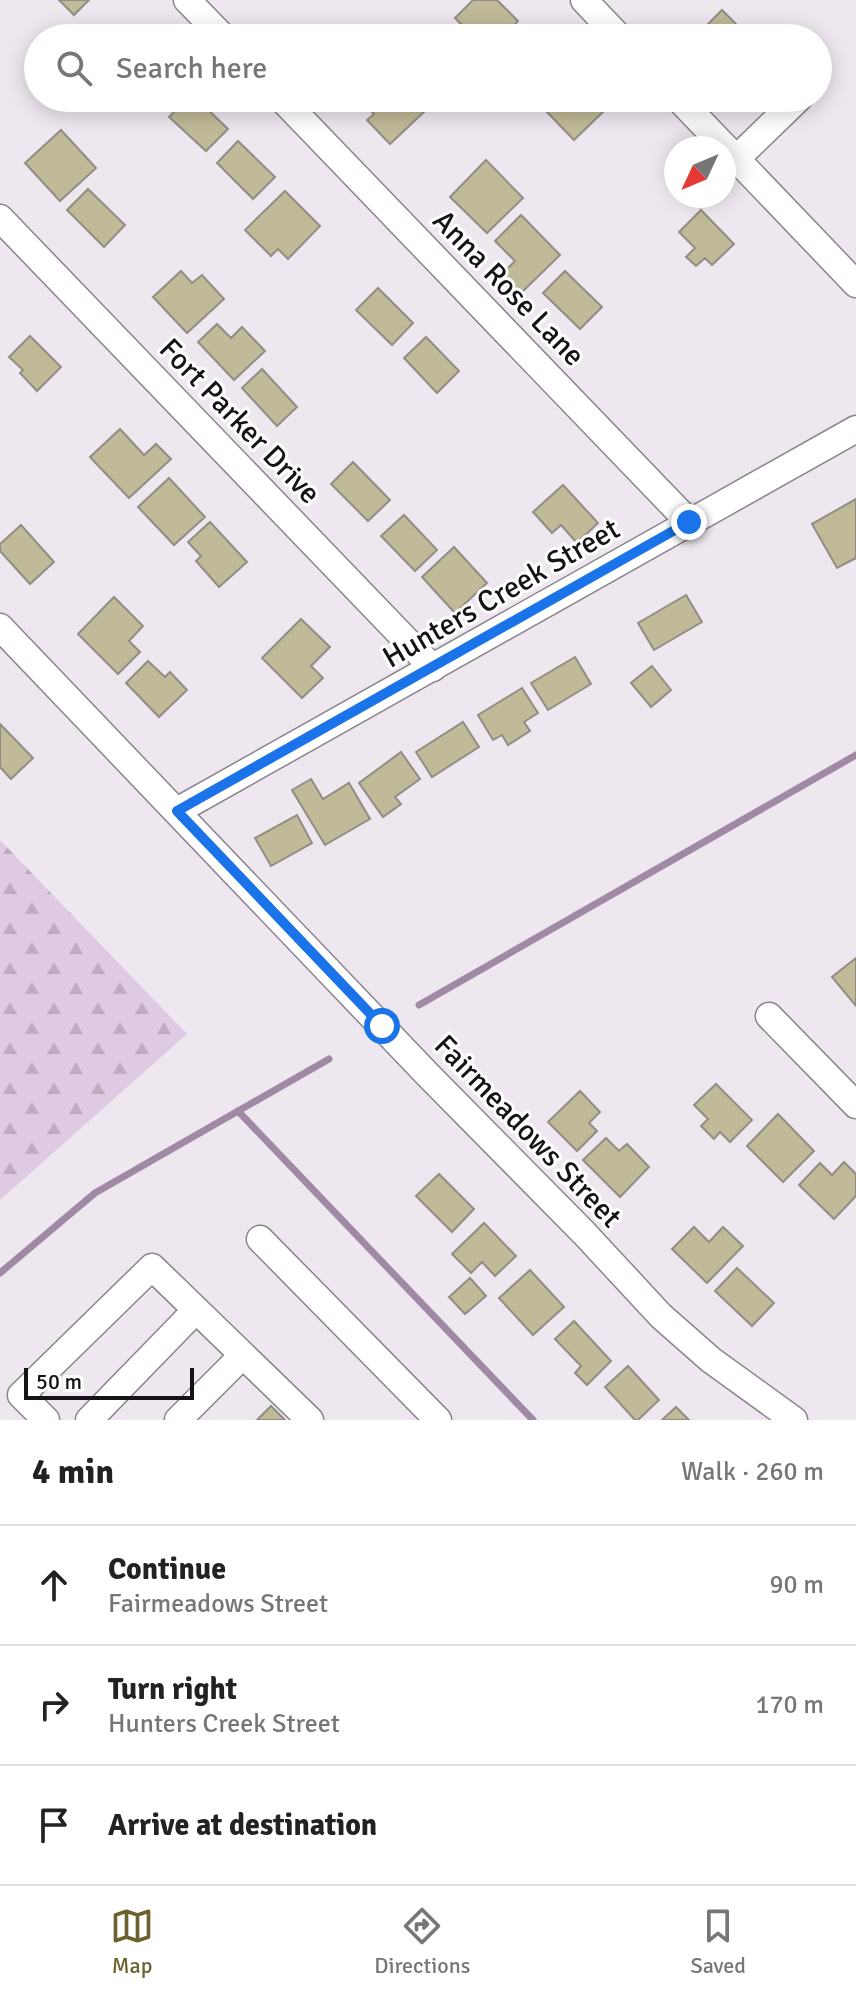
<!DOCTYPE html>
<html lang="en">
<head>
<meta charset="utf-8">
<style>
  :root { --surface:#fff; --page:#f2f2f2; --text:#222; --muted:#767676; --line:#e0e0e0; --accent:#6a612d }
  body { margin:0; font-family:Signika,sans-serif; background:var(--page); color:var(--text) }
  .compass { position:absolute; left:664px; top:136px; width:72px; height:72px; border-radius:50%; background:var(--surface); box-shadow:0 4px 20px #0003; rotate:226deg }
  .scale { position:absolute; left:24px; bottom:20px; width:170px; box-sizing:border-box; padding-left:8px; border:4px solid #161317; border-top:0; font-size:22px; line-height:28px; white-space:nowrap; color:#161317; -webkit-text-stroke:6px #fff; paint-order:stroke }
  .stop { position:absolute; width:24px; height:24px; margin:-18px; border:6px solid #1a73e8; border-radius:50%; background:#fff }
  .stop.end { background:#1a73e8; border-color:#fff; box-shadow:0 2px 8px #0008 }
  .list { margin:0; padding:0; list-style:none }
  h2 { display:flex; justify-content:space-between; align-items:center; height:104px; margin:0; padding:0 32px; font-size:34px }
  h2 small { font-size:26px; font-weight:400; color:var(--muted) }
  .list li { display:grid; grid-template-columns:52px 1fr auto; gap:24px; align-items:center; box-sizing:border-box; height:120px; padding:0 32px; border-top:2px solid var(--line) }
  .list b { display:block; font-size:30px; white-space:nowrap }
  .list p { margin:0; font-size:26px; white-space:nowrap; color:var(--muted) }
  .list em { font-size:26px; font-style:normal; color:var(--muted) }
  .icon { flex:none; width:44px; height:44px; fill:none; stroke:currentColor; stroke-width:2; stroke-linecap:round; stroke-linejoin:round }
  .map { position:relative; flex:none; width:856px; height:1420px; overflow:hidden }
  .search { position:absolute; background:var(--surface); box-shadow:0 4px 20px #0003; left:24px; right:24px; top:24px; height:88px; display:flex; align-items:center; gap:20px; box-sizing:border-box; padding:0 28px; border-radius:44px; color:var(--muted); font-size:30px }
  .sheet { height:464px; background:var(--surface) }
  nav { display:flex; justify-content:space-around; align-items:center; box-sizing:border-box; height:112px; border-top:2px solid var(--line); background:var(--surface); font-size:22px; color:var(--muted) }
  nav a { display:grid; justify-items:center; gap:4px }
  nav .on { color:var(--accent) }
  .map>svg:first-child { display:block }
  .forest { fill:url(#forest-firs) }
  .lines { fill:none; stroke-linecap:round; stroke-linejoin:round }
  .stream { stroke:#9f89a4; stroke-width:7 }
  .building { fill:#c0ba98; stroke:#908e84; stroke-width:2 }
  .minor-casing { stroke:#8b848c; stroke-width:29 }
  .minor { stroke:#fff; stroke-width:26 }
  .route { stroke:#1a73e8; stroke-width:10 }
  .labels { text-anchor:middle; stroke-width:6; stroke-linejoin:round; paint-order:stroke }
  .street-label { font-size:30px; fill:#161317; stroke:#fff }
</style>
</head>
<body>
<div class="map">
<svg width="856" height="1420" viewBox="0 0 856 1420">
  <defs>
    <pattern id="forest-firs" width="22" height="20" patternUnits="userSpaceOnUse" patternTransform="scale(2)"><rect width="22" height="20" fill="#decae2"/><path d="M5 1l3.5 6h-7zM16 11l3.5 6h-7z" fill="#beadc1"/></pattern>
  </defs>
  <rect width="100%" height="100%" fill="#efe7f0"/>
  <polygon class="forest" points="0,840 187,1034 0,1200"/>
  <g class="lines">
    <g class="stream">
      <polyline points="419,1005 856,755"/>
      <polyline points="238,1111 533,1420"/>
      <polyline points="0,1273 95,1193 329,1059"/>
    </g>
  </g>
  <g class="building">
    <polygon points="59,0 89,0 74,15"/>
    <polygon points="473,0 497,0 518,21 502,38 493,38 490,36 488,38 474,38 455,18"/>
    <polygon points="722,10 747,35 744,38 704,38 712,29 708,24"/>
    <polygon points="187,98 196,98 228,129 206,151 169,117"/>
    <polygon points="368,98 412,98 425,111 390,144 367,120 374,114 364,103"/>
    <polygon points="555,98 593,98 605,110 574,140 545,110 556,99"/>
    <polygon points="61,130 96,168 60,201 25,163"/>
    <polygon points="238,141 275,177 253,199 217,163"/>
    <polygon points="486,160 523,198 487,233 450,197"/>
    <polygon points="88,189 125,225 104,247 67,210"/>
    <polygon points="285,191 320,226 288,259 278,249 271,256 245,230"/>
    <polygon points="701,210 734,244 712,265 705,258 696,266 686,257 695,248 679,232"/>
    <polygon points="521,215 560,255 517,297 498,278 515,261 495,241"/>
    <polygon points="181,271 192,283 202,275 224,299 187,333 153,297"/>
    <polygon points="565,271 602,307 580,329 543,293"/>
    <polygon points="378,288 413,323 392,345 356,310"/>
    <polygon points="217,324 231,338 242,327 265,351 234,380 198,342"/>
    <polygon points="30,336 61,367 37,391 20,373 23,370 9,357"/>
    <polygon points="426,337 459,371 437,393 404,358"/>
    <polygon points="262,369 297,407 277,426 242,388"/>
    <polygon points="120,429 144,455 156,444 171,459 129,498 90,457"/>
    <polygon points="353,462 390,500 368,521 331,484"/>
    <polygon points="169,478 205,517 174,545 138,507"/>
    <polygon points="563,485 598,523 577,543 561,525 552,533 533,512"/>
    <polygon points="856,499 856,558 837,568 812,524"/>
    <polygon points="404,515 437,550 415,571 381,536"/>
    <polygon points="210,522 247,562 219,587 196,561 201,556 188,542"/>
    <polygon points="21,525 54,562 30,584 0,551 0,544"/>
    <polygon points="454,547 487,583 455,613 422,577"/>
    <polygon points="686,595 702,622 654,650 638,623"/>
    <polygon points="114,597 143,626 129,641 140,652 118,674 78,634"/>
    <polygon points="301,619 330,647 311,666 323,678 302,698 262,658"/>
    <polygon points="575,657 591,684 548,710 531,683"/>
    <polygon points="148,661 165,677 170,672 187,690 159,717 126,683"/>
    <polygon points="652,666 671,690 651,707 631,683"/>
    <polygon points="522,688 538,713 524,722 530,731 508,745 502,735 493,740 478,715"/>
    <polygon points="463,722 479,747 432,777 416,752"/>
    <polygon points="0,724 33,758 11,779 0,767"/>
    <polygon points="401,752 420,779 395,797 401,804 383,817 359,783"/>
    <polygon points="311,779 323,799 349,783 370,819 325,845 292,790"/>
    <polygon points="297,815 312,843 271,866 255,838"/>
    <polygon points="856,958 856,1006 832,977"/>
    <polygon points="716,1084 752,1120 730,1142 720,1132 714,1139 701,1126 708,1119 694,1105"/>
    <polygon points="580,1091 600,1112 589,1123 597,1131 577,1151 548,1122"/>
    <polygon points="778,1114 814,1151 783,1182 747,1146"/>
    <polygon points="606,1138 619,1151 627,1144 649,1167 620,1197 583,1160"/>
    <polygon points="844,1162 856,1174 856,1196 834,1219 799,1185 820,1163 832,1175"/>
    <polygon points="439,1174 474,1209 452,1232 416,1196"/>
    <polygon points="484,1223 516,1256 495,1276 482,1262 471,1273 452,1254"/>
    <polygon points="694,1227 709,1242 723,1227 743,1246 707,1283 672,1249"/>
    <polygon points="737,1268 774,1303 752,1326 715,1291"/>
    <polygon points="530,1270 564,1307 533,1335 499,1298"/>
    <polygon points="470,1278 486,1296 465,1314 449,1297"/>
    <polygon points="574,1321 611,1361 587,1385 575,1373 581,1366 555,1339"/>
    <polygon points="628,1366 659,1400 638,1420 635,1420 605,1387"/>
    <polygon points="271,1406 285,1420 257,1420"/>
    <polygon points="676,1407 689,1420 662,1420"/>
  </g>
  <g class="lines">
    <g class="minor-casing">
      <g id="minor">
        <polyline points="187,0 224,38"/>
        <polyline points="584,0 620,38"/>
        <polyline points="281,98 689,522"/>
        <polyline points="678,98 856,284"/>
        <polyline points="736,159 799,98"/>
        <polyline points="0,218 433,668"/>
        <polyline points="0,627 428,1075 584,1233 661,1316 711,1360 794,1420"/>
        <polyline points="177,811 856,429"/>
        <polyline points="769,1016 856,1105"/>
        <polyline points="260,1239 438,1420"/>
        <polyline points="46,1420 21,1395 152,1267 310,1420"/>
        <polyline points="89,1420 196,1310"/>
        <polyline points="178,1420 242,1356"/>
      </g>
    </g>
    <use href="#minor" class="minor"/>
  </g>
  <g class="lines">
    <polyline class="route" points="382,1026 177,811 689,522"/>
  </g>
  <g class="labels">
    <g class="street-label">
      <text transform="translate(509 288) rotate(46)" y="10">Anna Rose Lane</text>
      <text transform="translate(240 421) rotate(46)" y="10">Fort Parker Drive</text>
      <text transform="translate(501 593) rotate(-30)" y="10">Hunters Creek Street</text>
      <text transform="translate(528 1131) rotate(46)" y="10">Fairmeadows Street</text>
    </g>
  </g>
</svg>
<svg class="compass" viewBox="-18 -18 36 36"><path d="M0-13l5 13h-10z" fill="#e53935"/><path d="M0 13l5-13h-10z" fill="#767676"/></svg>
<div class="scale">50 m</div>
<div class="stop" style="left:382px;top:1026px"></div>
<div class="stop end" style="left:689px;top:522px"></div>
<div class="search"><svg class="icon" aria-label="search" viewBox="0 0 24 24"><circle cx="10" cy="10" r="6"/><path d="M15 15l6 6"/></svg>Search here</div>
</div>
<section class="sheet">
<h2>4 min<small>Walk · 260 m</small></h2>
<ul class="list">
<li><svg class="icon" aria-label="ahead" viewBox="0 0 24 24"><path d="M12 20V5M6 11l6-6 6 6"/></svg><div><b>Continue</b><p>Fairmeadows Street</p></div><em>90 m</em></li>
<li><svg class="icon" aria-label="right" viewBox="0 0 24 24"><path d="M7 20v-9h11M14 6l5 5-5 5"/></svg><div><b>Turn right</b><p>Hunters Creek Street</p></div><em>170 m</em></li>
<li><svg class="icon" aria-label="arrive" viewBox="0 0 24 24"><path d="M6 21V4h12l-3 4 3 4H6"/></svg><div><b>Arrive at destination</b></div></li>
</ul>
</section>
<nav>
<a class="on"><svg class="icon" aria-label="map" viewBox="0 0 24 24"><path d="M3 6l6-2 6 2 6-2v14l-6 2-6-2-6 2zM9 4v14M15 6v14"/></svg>Map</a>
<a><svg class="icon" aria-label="directions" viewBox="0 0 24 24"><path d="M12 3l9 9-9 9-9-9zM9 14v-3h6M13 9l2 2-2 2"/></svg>Directions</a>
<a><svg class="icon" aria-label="saved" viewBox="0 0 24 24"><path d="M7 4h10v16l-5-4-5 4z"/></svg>Saved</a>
</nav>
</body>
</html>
